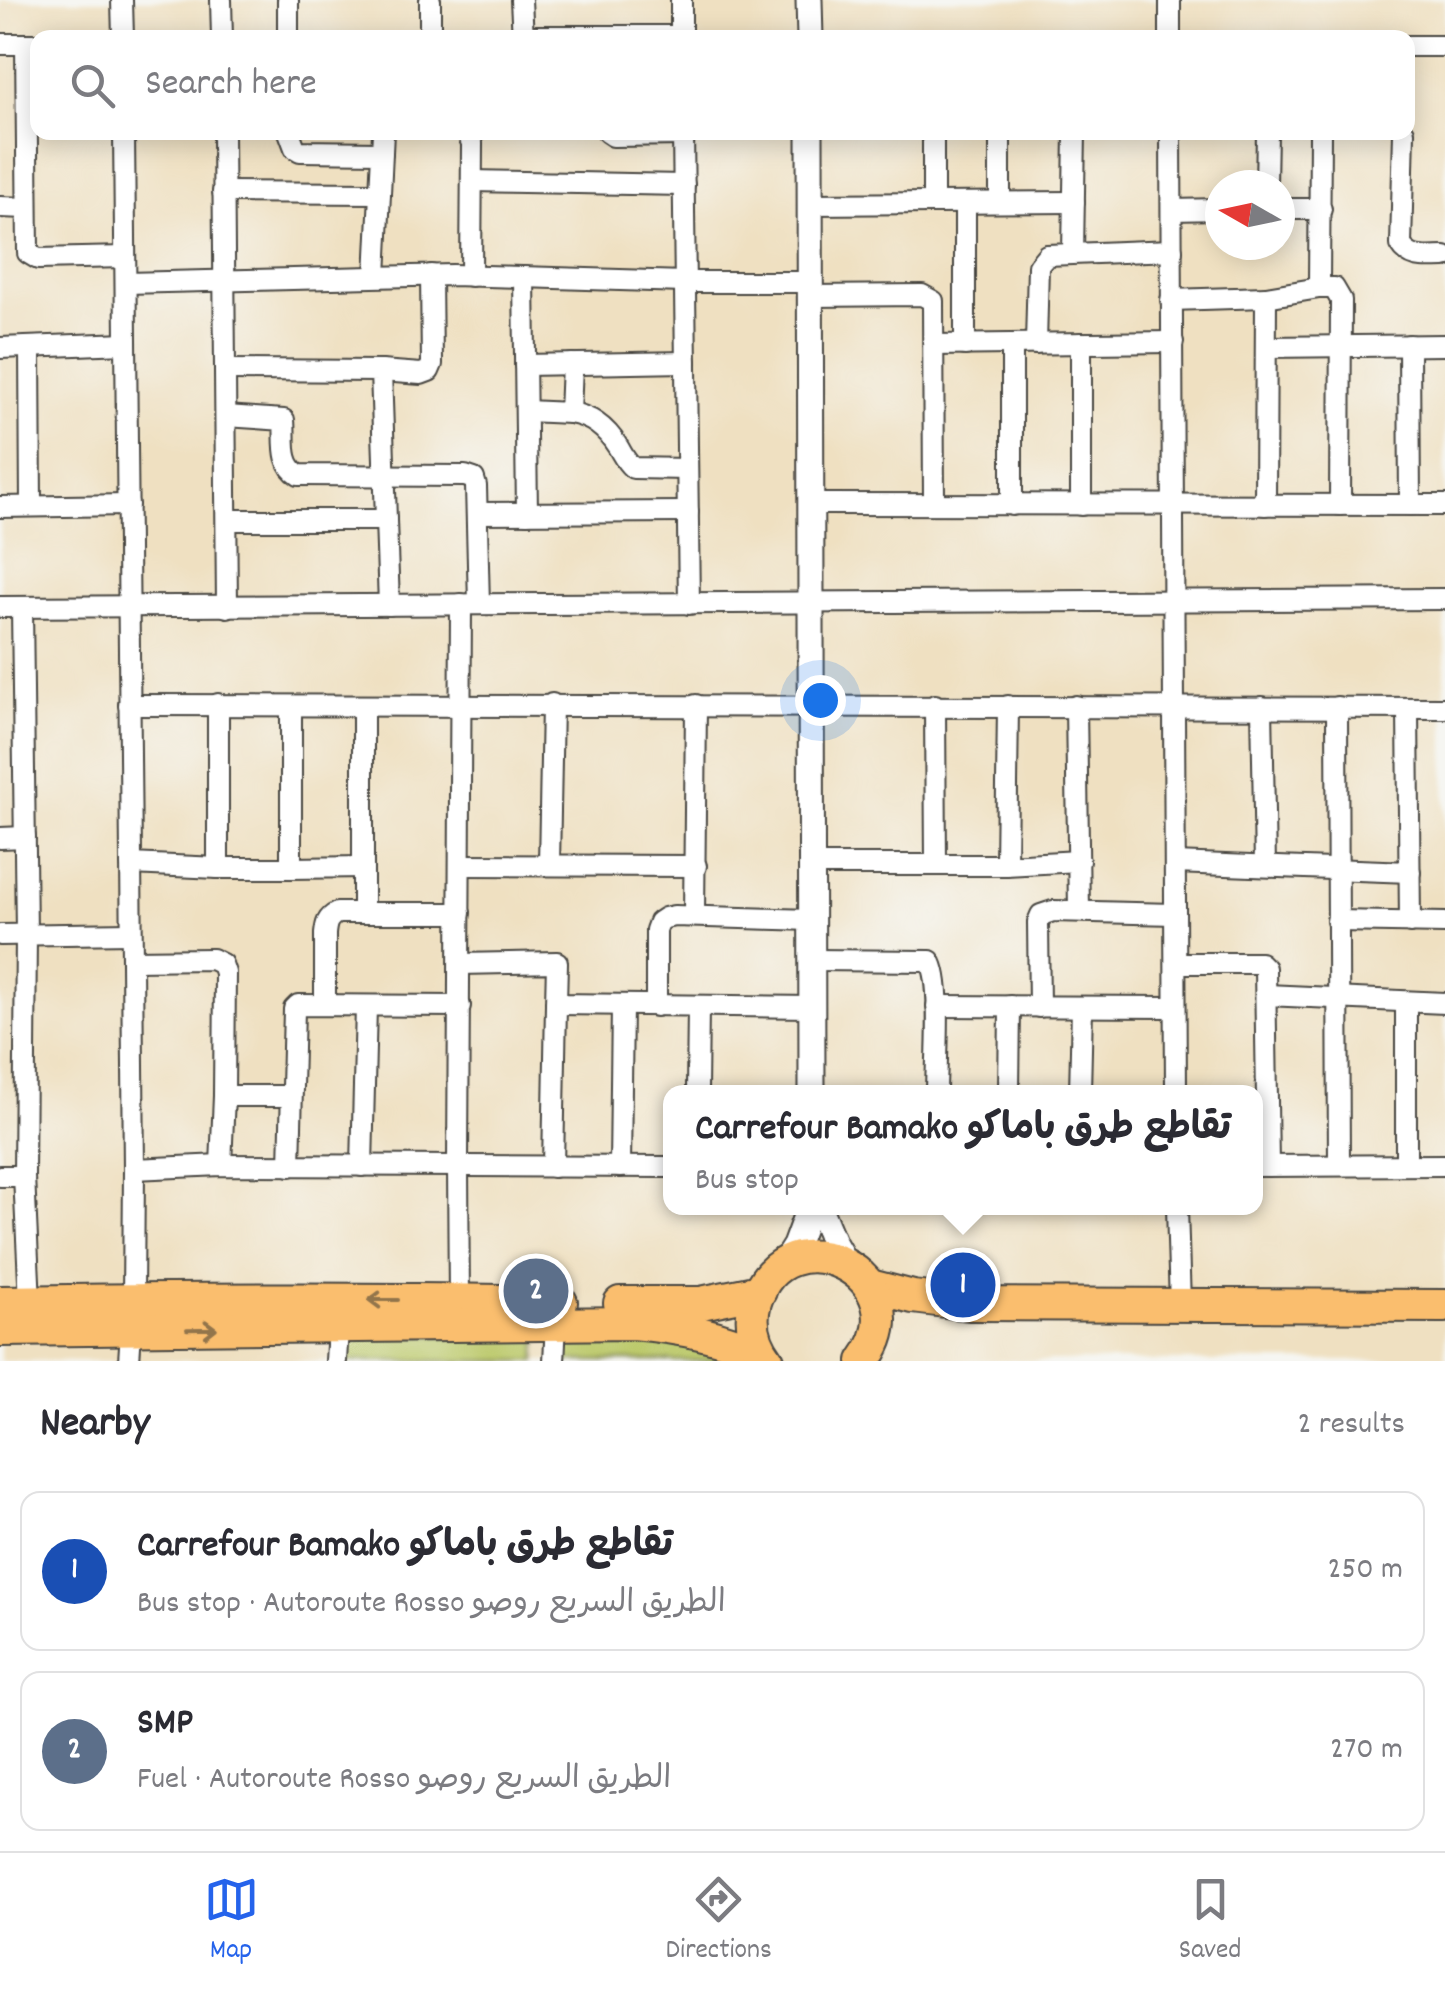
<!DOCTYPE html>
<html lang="en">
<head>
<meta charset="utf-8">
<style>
  :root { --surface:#fff; --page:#f2f2f3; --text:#2b2b33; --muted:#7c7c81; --line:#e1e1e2; --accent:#2563eb }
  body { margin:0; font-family:Dekko,"Playpen Sans Arabic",sans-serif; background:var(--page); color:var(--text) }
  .compass { position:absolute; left:1205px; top:170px; width:90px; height:90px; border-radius:50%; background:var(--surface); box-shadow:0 5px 25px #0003; rotate:279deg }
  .you { position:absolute; left:820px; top:700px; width:35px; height:35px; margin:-25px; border:8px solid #fff; border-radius:50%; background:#1a73e8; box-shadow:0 0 0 15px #1a73e833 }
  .badge { display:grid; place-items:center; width:65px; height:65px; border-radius:50%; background:var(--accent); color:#fff; font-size:32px; font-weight:700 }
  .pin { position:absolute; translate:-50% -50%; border:5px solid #fff; box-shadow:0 2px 10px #0006 }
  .popup { position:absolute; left:663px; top:1085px; width:600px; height:130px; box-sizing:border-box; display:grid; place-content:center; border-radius:20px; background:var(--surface); filter:drop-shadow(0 2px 8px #0005); font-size:32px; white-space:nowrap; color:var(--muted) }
  .popup b { font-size:38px; color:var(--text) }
  .popup::after { content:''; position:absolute; left:50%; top:100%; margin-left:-20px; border:20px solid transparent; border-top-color:var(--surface) }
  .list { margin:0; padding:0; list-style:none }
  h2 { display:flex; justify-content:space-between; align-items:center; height:130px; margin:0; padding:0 40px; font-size:42px }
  h2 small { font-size:32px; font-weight:400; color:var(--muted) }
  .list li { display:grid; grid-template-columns:65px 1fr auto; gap:30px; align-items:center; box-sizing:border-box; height:160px; margin:0 20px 20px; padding:0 20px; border:2px solid var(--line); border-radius:20px }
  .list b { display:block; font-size:38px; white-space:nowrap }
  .list p { margin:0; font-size:32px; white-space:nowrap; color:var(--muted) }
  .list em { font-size:32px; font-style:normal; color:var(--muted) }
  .icon { flex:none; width:55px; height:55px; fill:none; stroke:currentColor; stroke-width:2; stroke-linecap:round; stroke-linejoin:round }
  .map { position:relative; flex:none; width:1445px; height:1361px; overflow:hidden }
  .search { position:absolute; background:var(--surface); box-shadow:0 5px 25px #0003; left:30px; right:30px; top:30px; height:110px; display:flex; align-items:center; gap:25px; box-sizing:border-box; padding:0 35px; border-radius:20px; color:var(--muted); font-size:38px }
  .sheet { height:490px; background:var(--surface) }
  nav { display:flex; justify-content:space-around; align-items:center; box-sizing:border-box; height:140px; border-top:2px solid var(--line); background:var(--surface); font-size:28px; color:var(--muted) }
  nav a { display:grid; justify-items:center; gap:5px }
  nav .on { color:var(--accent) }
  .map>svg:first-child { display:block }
  .green { fill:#bcc96b; stroke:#747a4b; stroke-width:2.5 }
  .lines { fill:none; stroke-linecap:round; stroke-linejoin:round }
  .minor-casing { stroke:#484642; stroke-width:24 }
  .tertiary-casing { stroke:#484642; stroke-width:29 }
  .trunk-casing { stroke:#484642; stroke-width:36 }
  .minor { stroke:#fff; stroke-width:20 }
  .tertiary { stroke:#fff; stroke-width:25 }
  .trunk { stroke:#fabe6e; stroke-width:32 }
  .oneway { stroke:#92744c }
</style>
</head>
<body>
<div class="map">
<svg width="1445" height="1361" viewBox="0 0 1445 1361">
  <rect width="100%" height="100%" fill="#f6f6f2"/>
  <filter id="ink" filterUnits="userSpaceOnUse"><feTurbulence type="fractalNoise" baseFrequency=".01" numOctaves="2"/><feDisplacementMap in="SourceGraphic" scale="20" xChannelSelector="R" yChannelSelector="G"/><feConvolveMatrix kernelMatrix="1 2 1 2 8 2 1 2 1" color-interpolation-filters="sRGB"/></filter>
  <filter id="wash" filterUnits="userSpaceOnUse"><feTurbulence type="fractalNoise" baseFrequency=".0048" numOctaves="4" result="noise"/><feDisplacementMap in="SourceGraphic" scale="40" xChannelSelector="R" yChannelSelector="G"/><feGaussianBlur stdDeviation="2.25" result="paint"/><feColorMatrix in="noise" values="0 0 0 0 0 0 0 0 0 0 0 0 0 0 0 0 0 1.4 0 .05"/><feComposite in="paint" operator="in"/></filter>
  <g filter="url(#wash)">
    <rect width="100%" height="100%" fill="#efe0c1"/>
    <g class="green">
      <polygon points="554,1331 699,1341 758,1361 553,1361"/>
      <polygon points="538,1334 536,1361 345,1361 346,1337"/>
    </g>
  </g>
  <g filter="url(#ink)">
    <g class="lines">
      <g class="minor-casing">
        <g id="minor">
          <polyline points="122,0 123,38"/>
          <polyline points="221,0 222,38"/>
          <polyline points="288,0 288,38"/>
          <polyline points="430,0 430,38"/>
          <polyline points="521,0 523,38"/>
          <polyline points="681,0 681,38"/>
          <polyline points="1170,0 1170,38"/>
          <polyline points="523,36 681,36"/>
          <polyline points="0,44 38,44"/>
          <polyline points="26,44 28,253 38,259 125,257"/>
          <polyline points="1408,46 1445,46"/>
          <polyline points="124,132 134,1169 133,1300 129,1361"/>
          <polyline points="223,132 227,607"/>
          <polyline points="289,132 295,148 300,151 382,152"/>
          <polyline points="467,132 472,143 471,276"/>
          <polyline points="607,132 613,136 683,135"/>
          <polyline points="683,132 689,604"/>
          <polyline points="933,132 933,203"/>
          <polyline points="1000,132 1000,202"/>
          <polyline points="1171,132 1176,1092"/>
          <path d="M1404,132L1401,245C1411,261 1428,257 1445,257"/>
          <polyline points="472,181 684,185"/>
          <polyline points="1266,185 1267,132"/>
          <polyline points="223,192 380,193"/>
          <polyline points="965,203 965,345"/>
          <polyline points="810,204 1074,202"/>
          <polyline points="0,207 27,208"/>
          <polyline points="1280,209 1321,209"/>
          <polyline points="1172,210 1220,209"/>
          <polyline points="1073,253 1075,132"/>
          <polyline points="376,276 383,132"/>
          <polyline points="524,277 527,513"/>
          <polyline points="126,283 452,275 685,282 810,282"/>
          <polyline points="1319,288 1320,132"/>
          <polyline points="810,296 922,295 933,301 934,504"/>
          <polyline points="1171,300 1266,297 1319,288 1334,288 1341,300 1340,505"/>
          <polyline points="1081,343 1081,505"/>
          <polyline points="1012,344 1012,505"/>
          <polyline points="1036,344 1038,266 1047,255 1172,250"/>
          <polyline points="934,345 1173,342"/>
          <polyline points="1409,345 1410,505"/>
          <polyline points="1267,347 1445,345"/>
          <polyline points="0,348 126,343"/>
          <polyline points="30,348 31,506"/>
          <polyline points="525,365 686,362"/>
          <polyline points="225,370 381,371 386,520"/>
          <polyline points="381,371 421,374 429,371 432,364 431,275"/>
          <polyline points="526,411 570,413 572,364"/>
          <path d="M570,413C591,416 607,429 618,447C623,455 625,461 633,468L687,469"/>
          <path d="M226,416L284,420C286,439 280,464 299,475L465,476L474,479L476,486L479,604"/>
          <polyline points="811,504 1445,505"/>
          <polyline points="1265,505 1266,297"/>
          <polyline points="0,507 128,505"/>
          <polyline points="477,513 688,512"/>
          <polyline points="227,520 386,520 389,605"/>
          <polyline points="0,607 1445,599"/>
          <polyline points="129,705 1445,708"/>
          <polyline points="935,705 936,864"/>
          <polyline points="363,706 363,913"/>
          <polyline points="1076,706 1079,911"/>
          <polyline points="1262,707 1265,866"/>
          <polyline points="1337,707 1339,1165"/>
          <polyline points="1408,708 1410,923"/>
          <polyline points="0,838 25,837"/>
          <polyline points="1175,863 1410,872"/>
          <polyline points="131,864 218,868 291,868 291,706"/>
          <polyline points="460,865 696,866"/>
          <polyline points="549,865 552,704"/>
          <polyline points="812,865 1006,865 1079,861"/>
          <polyline points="1006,865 1008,706"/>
          <polyline points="218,868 218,704"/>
          <polyline points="291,868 363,867"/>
          <polyline points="694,916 696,705"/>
          <polyline points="1337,921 1445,923"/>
          <polyline points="0,935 131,933"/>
          <polyline points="132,960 212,959 222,964 225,973 224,1096 290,1096"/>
          <path d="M812,960L930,961C943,981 936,1065 936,1092"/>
          <polyline points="1176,963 1260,963 1265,968 1268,1166"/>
          <polyline points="460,964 557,962 556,1004 812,1007"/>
          <polyline points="1266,995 1445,1003"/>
          <path d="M325,1005V934C326,924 327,918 337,913H460"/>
          <polyline points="656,1006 656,930 659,922 665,918 674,916 812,920"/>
          <polyline points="937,1006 1175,1007"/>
          <polyline points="1039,1007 1038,922 1041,915 1053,911 1175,914"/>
          <polyline points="697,1092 698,1006"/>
          <polyline points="1009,1092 1010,1006"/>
          <polyline points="1080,1092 1082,1007"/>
          <polyline points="221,1165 224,1096"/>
          <polyline points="1406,1165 1406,1002"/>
          <polyline points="290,1166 294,1009 298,1005 460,1006"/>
          <polyline points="362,1166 366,1006"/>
          <polyline points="1257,1166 1445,1165"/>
          <polyline points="553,1167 556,1004"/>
          <polyline points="620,1167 622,1005"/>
          <polyline points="134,1169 221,1165 670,1167"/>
          <polyline points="0,1176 24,1176 26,934 22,607"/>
          <polyline points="24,1176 30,1302"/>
          <polyline points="1177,1208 1180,1305"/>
          <polyline points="459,1300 458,1167 461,604"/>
          <polyline points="336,1361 338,1328"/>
          <polyline points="554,1361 556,1323"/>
        </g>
      </g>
      <g class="tertiary-casing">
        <g id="tertiary">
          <polyline points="809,0 810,38"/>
          <polyline points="810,132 812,1092"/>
          <polyline points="819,1208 834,1244 845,1263"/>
          <polyline points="783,1265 795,1246 809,1208"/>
        </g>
      </g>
      <g class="trunk-casing">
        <g id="trunk">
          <polyline points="870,1286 913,1297 969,1304 1445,1306"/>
          <path d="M0,1302C187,1299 374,1298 561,1302"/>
          <polyline points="620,1303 701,1303 760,1291"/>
          <path d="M0,1330L632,1323C679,1327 721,1335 763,1355"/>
          <path d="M768,1361C755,1344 749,1323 755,1302C784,1207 927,1277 864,1361"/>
        </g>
      </g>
      <use href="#minor" class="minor"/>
      <use href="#tertiary" class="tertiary"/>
      <use href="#trunk" class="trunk"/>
    </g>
    <defs><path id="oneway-shaft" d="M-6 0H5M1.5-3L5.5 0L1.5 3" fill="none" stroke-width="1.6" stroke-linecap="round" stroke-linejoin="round" transform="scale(2.5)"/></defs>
    <g class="oneway">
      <use href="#oneway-shaft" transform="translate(383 1300) rotate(180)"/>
      <use href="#oneway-shaft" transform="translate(202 1329) rotate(-1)"/>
    </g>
  </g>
</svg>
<svg class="compass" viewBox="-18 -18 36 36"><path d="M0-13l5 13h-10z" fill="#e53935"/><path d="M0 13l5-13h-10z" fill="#7c7c81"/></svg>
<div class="you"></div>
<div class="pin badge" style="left:963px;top:1285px;background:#1a4fb4">1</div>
<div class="popup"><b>Carrefour Bamako تقاطع طرق باماكو</b>Bus stop</div>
<div class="pin badge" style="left:536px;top:1291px;background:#5c6f8a">2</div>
<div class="search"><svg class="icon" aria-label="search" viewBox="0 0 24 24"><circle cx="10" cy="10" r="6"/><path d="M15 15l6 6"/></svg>Search here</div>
</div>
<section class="sheet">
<h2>Nearby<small>2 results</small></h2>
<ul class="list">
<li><span class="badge" style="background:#1a4fb4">1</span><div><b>Carrefour Bamako تقاطع طرق باماكو</b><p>Bus stop · Autoroute Rosso الطريق السريع روصو</p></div><em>250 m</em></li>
<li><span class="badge" style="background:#5c6f8a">2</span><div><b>SMP</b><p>Fuel · Autoroute Rosso الطريق السريع روصو</p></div><em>270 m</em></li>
</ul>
</section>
<nav>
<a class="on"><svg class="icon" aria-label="map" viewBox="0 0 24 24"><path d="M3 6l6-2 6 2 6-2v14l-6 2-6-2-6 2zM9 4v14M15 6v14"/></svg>Map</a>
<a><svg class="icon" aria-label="directions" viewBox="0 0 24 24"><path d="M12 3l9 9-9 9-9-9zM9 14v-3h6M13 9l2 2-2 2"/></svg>Directions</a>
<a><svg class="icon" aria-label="saved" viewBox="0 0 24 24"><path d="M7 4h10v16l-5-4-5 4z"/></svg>Saved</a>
</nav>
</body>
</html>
